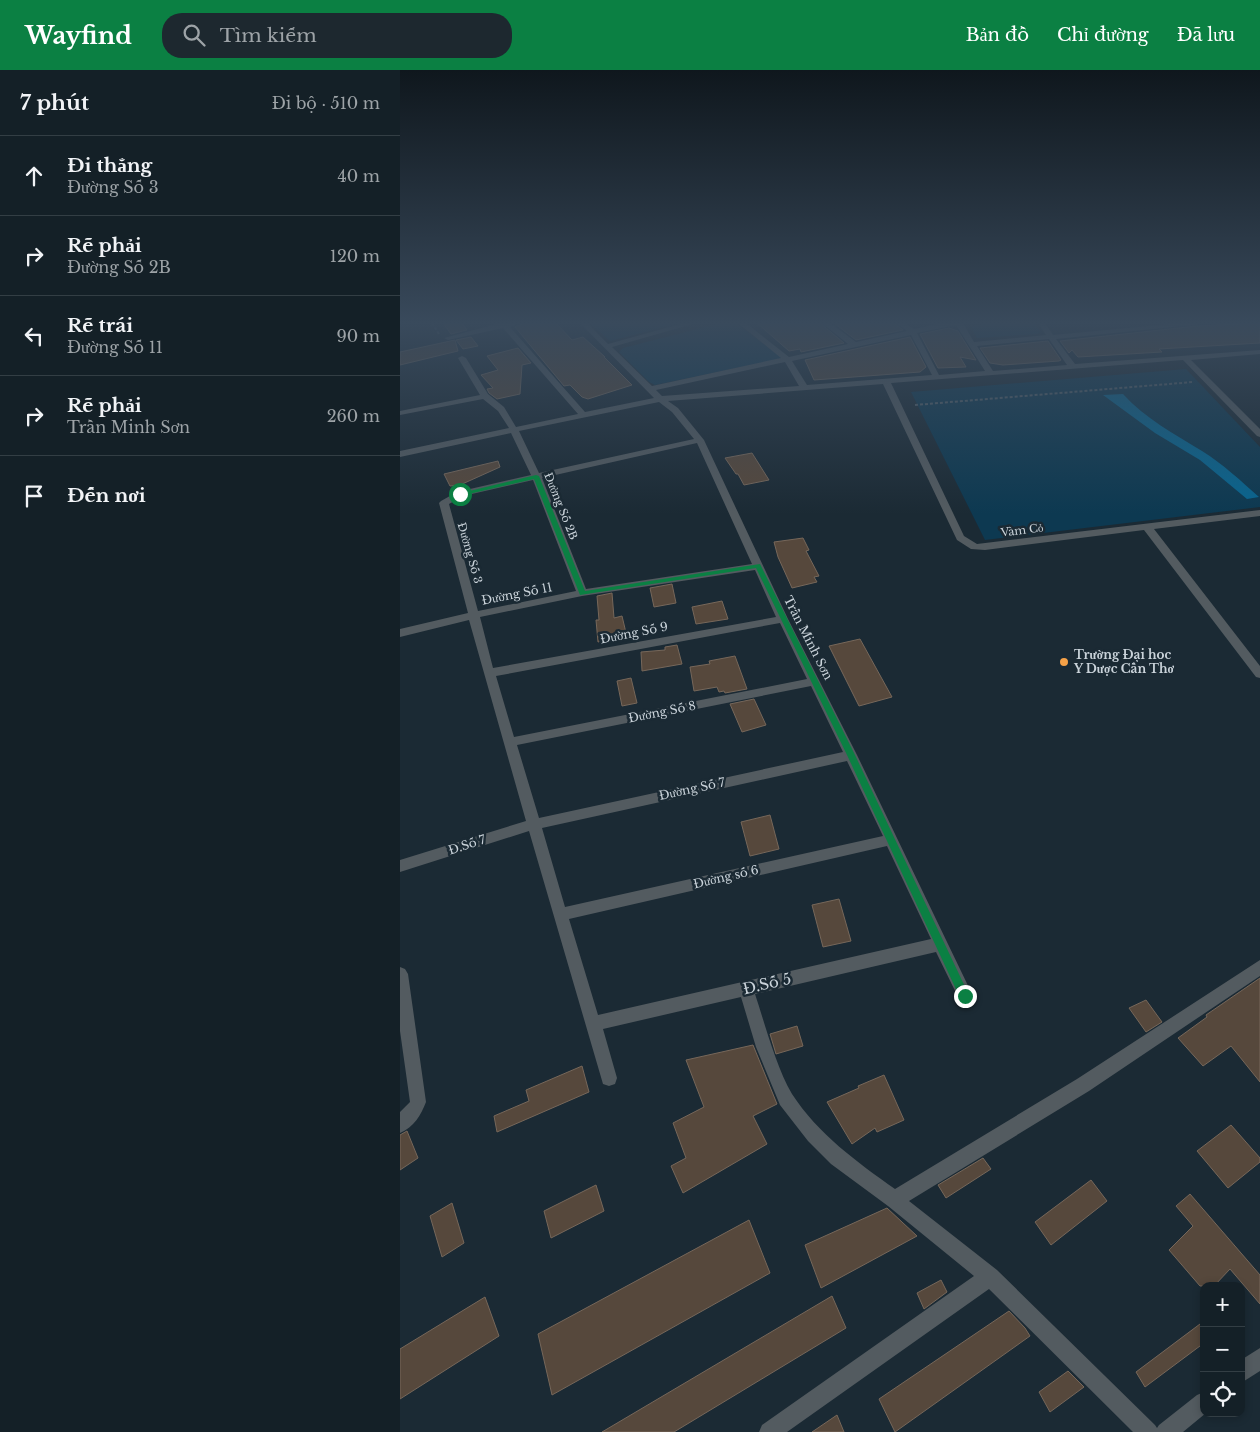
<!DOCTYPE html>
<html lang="vi">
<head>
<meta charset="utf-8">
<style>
  :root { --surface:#142027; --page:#1d282f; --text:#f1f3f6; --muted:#9da3a7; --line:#333e44; --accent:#0b8043 }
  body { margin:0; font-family:"Libre Baskerville",serif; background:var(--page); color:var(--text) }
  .controls { position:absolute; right:15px; bottom:15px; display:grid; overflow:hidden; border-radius:10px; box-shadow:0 2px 8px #0003 }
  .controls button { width:45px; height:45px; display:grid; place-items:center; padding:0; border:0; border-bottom:1px solid var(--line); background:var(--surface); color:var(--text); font:25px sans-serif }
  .stop { position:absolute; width:15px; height:15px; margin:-11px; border:4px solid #0b8043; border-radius:50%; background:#fff }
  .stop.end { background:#0b8043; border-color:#fff; box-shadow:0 1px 5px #0008 }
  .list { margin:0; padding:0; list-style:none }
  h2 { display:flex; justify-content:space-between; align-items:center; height:65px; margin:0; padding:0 20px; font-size:21px }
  h2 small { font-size:16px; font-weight:400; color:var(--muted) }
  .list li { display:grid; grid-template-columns:32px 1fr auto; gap:15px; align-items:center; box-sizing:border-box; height:80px; padding:0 20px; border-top:1px solid var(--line) }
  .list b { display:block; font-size:19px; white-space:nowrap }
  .list p { margin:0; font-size:16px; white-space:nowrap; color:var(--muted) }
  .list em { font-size:16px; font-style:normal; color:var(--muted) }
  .icon { flex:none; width:28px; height:28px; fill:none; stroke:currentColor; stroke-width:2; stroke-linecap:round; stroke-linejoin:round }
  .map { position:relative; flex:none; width:860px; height:1362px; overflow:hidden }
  header { display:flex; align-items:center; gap:30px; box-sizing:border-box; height:70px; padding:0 25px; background:var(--accent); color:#fff }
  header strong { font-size:24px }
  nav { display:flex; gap:28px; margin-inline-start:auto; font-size:18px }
  .search { width:350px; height:45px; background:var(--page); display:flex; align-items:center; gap:12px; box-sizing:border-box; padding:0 18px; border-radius:20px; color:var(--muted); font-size:19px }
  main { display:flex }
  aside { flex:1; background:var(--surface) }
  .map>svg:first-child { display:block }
  .green { fill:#0d3951 }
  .water { fill:#086590 }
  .building { fill:#56483c; stroke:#76675a }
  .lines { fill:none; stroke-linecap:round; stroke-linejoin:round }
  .path { stroke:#56636c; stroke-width:2; stroke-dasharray:3 2; stroke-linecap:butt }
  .minor { fill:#535b60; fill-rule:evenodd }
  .route { fill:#0b8043 }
  .poi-dot { fill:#f6a248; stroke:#1b2a34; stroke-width:2 }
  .labels { text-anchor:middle; stroke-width:5; stroke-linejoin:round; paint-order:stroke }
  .far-street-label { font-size:11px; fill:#cad3da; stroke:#1b2a34 }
  .street-label { font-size:12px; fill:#cad3da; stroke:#1b2a34 }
  .poi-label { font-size:12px; font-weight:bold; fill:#cad3da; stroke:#1b2a34; text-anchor:start }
  .near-street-label { font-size:15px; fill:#cad3da; stroke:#1b2a34 }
</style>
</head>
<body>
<header>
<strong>Wayfind</strong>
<div class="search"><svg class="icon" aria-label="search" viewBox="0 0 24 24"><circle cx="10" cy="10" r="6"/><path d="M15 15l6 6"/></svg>Tìm kiếm</div>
<nav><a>Bản đồ</a><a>Chỉ đường</a><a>Đã lưu</a></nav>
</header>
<main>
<aside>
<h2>7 phút<small>Đi bộ · 510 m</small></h2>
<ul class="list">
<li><svg class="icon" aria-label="ahead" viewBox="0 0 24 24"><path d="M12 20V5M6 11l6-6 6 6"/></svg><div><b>Đi thẳng</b><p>Đường Số 3</p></div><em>40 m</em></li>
<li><svg class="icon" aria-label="right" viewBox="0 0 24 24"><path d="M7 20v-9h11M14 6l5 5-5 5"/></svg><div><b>Rẽ phải</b><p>Đường Số 2B</p></div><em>120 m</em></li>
<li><svg class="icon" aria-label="left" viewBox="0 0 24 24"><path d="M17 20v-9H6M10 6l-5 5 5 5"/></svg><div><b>Rẽ trái</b><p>Đường Số 11</p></div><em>90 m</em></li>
<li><svg class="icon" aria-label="right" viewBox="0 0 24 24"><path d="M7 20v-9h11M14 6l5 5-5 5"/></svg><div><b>Rẽ phải</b><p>Trần Minh Sơn</p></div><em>260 m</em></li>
<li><svg class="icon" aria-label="arrive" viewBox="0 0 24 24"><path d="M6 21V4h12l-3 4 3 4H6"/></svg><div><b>Đến nơi</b></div></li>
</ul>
</aside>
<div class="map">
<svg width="860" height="1362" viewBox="0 0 860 1362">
  <rect width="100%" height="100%" fill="#1b2a34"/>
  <g class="green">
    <polygon points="190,253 280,253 210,271"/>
    <polygon points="321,253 336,253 381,287 380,289 255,315 249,312 219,282 223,278"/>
    <polygon points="584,253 634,253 641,262 637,264 577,268 571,257"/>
    <polygon points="786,299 860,377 860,437 585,470 511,322"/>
  </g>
  <path class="water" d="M723,324C746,349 773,363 802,381C823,394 841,411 859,427L847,429L800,390L755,363L703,325Z"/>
  <g class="building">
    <polygon points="43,253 62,253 67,260 51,264"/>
    <polygon points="124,253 156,253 172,270 183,267 205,287 204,287 232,315 188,329 182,327 170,315 164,316 115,257"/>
    <polygon points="357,253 420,253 444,273 401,282 400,279 389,281"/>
    <polygon points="434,253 494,253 503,260 456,270"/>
    <polygon points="860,253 860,273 759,279 762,282 678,287 672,280 669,283 660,271 797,256"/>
    <polygon points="549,258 558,261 576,290 560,287 566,297 538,298 520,264"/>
    <polygon points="71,267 78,276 63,279 56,270"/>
    <polygon points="510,267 526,297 520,302 414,310 405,290"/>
    <polygon points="55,270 58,281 0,295 0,282"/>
    <polygon points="648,271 661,290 659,291 603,295 590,293 580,278"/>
    <polygon points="118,278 131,293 122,295 120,324 97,329 89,323 87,319 93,318 81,305 98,300 87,286"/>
    <polygon points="352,383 369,410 344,415 338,404 336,404 325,388"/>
    <polygon points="98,391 100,397 60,415 50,416 44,404"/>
    <polygon points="403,468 409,480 406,481 419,506 414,507 417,512 392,518 378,487 374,472"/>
    <polygon points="272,514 276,533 254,537 250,518"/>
    <polygon points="212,523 214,548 222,546 227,567 198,572 196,550 199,550 197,526"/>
    <polygon points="322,531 328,549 296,554 292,537"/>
    <polygon points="460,569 492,627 459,636 429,576"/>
    <polygon points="277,575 282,594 242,601 241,582 265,580 265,577"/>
    <polygon points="335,586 347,619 325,623 324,621 319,622 317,617 294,621 290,597 310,594 309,591"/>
    <polygon points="231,608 237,633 222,636 217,611"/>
    <polygon points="354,629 366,655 342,662 330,634"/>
    <polygon points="370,745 379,779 350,786 341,752"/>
    <polygon points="439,829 451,871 423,877 412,835"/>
    <polygon points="860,908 860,1012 831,976 803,996 778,968 807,947 806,945"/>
    <polygon points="746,930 762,952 746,962 729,938"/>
    <polygon points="397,956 403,976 376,984 370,964"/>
    <polygon points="353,975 377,1034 353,1046 367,1074 283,1123 271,1096 286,1088 273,1053 304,1037 286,990"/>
    <polygon points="182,996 189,1022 97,1062 94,1046 129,1031 126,1020"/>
    <polygon points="484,1005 504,1050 477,1062 475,1058 452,1074 427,1032 459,1018 458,1016"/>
    <polygon points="831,1055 860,1088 860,1092 828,1118 797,1081"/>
    <polygon points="7,1061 18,1088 0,1100 0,1065"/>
    <polygon points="583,1088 591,1099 546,1128 538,1115"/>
    <polygon points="691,1110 707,1131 651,1175 635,1152"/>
    <polygon points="196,1115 204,1141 151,1168 144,1141"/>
    <polygon points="790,1124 860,1205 860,1234 830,1199 814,1216 800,1216 769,1180 793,1156 776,1136"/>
    <polygon points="52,1133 64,1173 42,1187 30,1146"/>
    <polygon points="487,1138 517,1166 421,1218 405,1175"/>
    <polygon points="349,1150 370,1203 152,1325 138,1264"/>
    <polygon points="541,1210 547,1222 524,1239 517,1223"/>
    <polygon points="432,1226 446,1258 274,1362 202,1362"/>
    <polygon points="85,1227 99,1266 0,1329 0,1279"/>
    <polygon points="609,1241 625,1258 630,1266 495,1362 479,1329"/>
    <polygon points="804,1251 804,1273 745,1317 736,1302"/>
    <polygon points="668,1301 684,1317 650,1342 639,1322"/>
    <polygon points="437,1345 444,1362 412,1362"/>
  </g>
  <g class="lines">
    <g class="path">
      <polyline points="32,253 39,264"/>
      <polyline points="515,335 793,312"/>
    </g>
    <g class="minor">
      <path d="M100,253H119L110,257L185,342L254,328L180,253H187L208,274L284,253H296L212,277L252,316L381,288L338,253H346L389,287L448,274L422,253H430L456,272L507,261L496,253H504L514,259L542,253H563L574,272L646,265L638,253H645L653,265L780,253H811L656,269L675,294L860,280V284L791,290L860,359V367L857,366L783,290L491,313L564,466L577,474L860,440V446L754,459L860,596V608L856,607L744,460L585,480L571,479L557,470L483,314L268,331L278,338L304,370L388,549L457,685L573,926L570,931L565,933L560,931L536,882L355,924C365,954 376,997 392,1024C418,1064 457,1092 495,1119L677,1009L860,890V906L689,1021L509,1131L597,1200L755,1355L757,1358L759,1355L797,1325L804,1322V1343H806L783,1362H733L589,1219L387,1362H359L362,1355L574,1206L488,1136L431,1094L408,1071L380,1035L356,977L341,927L203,959L217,1008L215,1014L209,1016L203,1014L129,761L0,802V790L126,751L69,550L0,567V559L68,543L39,433L41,431L57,422L131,405L111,363L0,387V381L109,358L98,341L83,329L0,345V341L80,325L58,288L62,286L66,288L88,324L104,337L116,357L178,344L103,258L48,270L44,268ZM556,255L585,301L539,305L517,263ZM511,265L532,305L407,315L392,291ZM649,269L667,295L593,301L577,276ZM385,292L399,316L262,326L256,320ZM259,332L272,342L294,369L139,403L119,361ZM297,373L352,494L186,519L142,408ZM133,410L176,521L78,541L49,434L63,426ZM355,500L376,547L93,598L80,547L182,526ZM380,553L407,609L114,667L96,606ZM411,616L443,682L139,748L117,675ZM447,691L483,766L165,837L142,758ZM487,776L531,869L198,945L169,849Z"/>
      <path d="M0,897L5,899L8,904L26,1032C21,1045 14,1057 0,1063V1042L10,1032L0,961Z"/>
      <polygon points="860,1278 860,1301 841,1313 841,1290"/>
    </g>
  </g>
  <linearGradient id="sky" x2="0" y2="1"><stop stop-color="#0f171d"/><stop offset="0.57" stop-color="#394a5c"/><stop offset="1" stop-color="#394a5c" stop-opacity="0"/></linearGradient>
  <rect width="860" height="444" fill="url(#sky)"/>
  <polygon class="route" points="136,405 139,406 185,521 360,494 455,685 568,923 568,930 561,930 447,685 356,498 180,525 134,409 60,426 57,424"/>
  <circle class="poi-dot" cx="664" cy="592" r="5"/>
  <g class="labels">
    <g class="far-street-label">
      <text transform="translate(161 436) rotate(68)" y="4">Đường Số 2B</text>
      <text transform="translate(622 460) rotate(-7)" y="4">Vàm Cỏ</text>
      <text transform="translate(70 483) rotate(74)" y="4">Đường Số 3</text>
    </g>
    <g class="street-label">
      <text transform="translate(117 524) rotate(-11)" y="4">Đường Số 11</text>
      <text transform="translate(234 563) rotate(-11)" y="4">Đường Số 9</text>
      <text transform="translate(408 568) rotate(63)" y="4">Trần Minh Sơn</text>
      <text transform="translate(262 642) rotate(-11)" y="4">Đường Số 8</text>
      <text transform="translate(292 719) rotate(-12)" y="4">Đường Số 7</text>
      <text transform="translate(67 775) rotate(-18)" y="4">Đ.Số 7</text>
      <text transform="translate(326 807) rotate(-13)" y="4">Đường số 6</text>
    </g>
    <g class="poi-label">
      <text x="674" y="589">Trường Đại học<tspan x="674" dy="14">Y Dược Cần Thơ</tspan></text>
    </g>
    <g class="near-street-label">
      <text transform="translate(367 914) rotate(-13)" y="5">Đ.Số 5</text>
    </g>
  </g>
</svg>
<div class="controls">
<button>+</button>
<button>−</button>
<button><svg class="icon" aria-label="locate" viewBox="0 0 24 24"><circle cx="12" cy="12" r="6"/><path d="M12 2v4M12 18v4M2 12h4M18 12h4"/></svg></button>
</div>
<div class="stop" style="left:60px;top:424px"></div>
<div class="stop end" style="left:565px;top:926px"></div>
</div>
</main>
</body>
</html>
